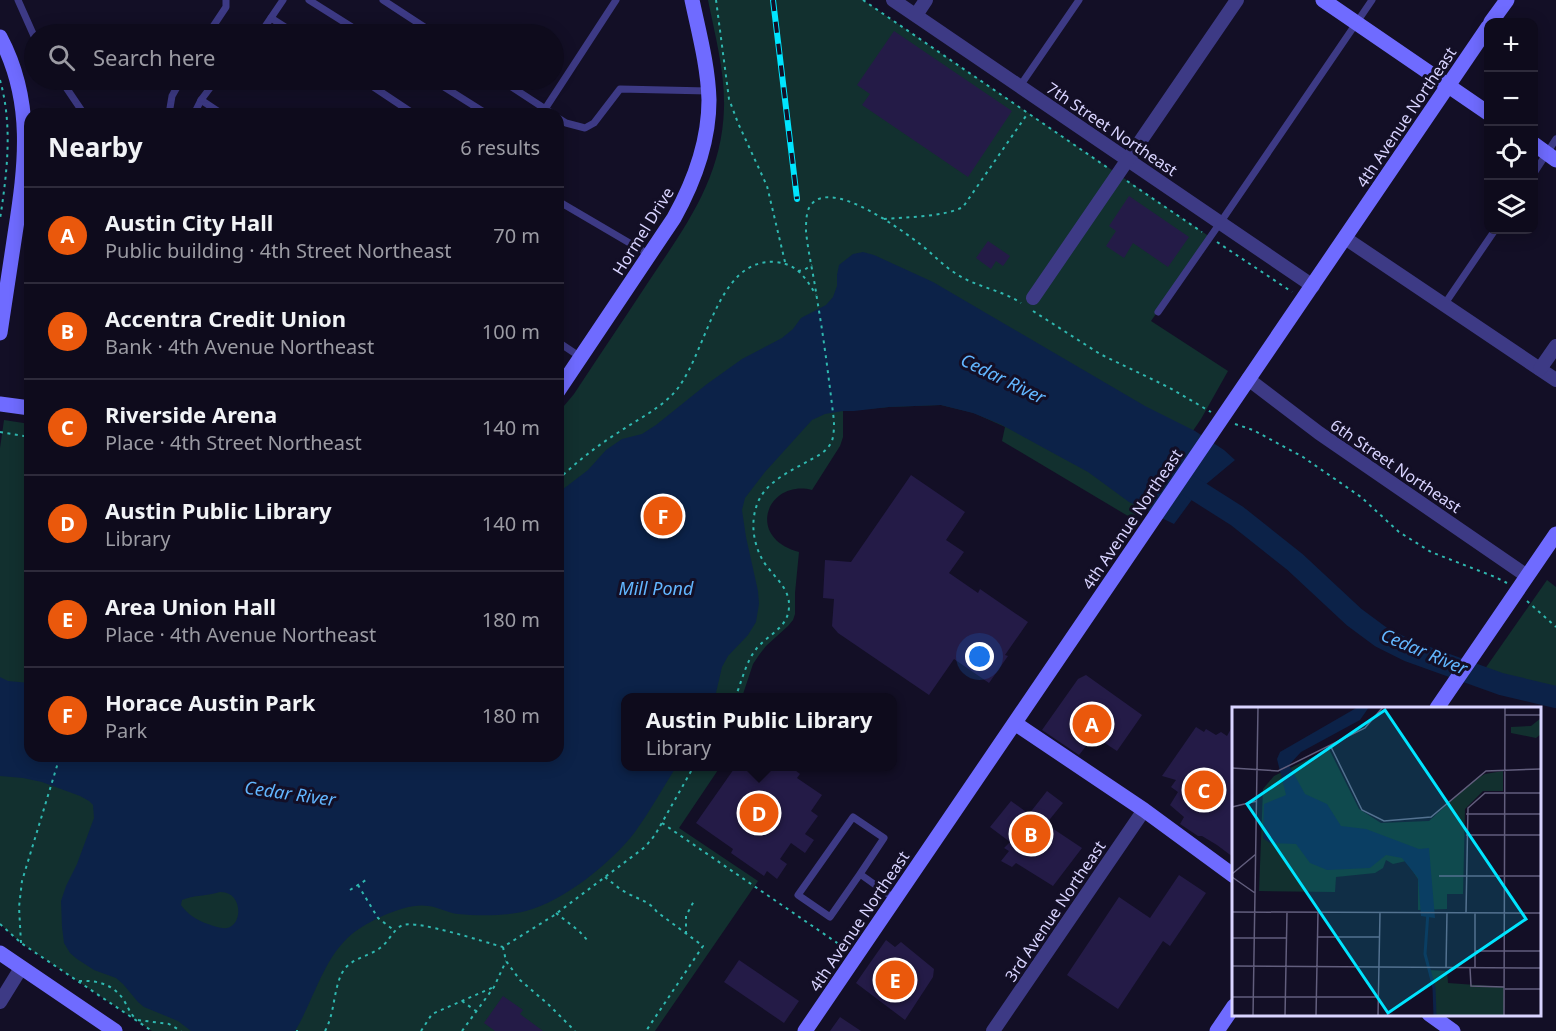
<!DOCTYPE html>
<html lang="en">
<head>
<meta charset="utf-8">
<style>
  :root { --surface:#0e0b1c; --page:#171425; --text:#f1f3f6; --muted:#9b9ba3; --line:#2e2b3b; --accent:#ea580c }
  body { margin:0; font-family:"Noto Sans",sans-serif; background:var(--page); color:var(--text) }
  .controls { position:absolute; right:18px; top:18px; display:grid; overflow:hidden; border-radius:12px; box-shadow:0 3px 15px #0003 }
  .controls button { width:54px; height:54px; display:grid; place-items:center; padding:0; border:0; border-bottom:2px solid var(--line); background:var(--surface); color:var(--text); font:30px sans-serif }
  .you { position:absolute; left:980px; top:657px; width:21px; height:21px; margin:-15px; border:4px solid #fff; border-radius:50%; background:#1a73e8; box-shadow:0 0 0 9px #1a73e833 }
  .badge { display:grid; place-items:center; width:39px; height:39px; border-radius:50%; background:var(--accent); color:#fff; font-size:20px; font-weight:700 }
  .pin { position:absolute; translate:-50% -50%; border:3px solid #fff; box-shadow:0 2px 6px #0006 }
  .popup { position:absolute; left:621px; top:693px; width:276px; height:78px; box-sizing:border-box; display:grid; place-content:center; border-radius:12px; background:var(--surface); filter:drop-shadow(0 2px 4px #0005); font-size:20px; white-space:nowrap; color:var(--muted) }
  .popup b { font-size:22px; color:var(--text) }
  .popup::after { content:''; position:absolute; left:50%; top:100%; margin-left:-12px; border:12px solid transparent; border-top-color:var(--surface) }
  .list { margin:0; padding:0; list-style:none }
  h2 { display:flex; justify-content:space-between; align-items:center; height:78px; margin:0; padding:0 24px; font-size:26px }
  h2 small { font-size:20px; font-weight:400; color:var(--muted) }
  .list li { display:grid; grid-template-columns:39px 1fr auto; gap:18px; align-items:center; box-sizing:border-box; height:96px; padding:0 24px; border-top:2px solid var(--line) }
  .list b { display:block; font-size:22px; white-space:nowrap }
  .list p { margin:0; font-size:20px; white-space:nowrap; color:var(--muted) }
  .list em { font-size:20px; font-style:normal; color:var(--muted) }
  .icon { flex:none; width:33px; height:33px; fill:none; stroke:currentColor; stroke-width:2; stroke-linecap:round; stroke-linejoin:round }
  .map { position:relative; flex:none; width:1556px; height:1031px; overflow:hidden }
  .search { position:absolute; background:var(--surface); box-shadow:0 3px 15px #0003; left:24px; top:24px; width:540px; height:66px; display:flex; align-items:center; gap:15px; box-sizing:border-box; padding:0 21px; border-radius:33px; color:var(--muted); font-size:22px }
  .panel { position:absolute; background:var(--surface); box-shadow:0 3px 15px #0003; left:24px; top:108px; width:540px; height:654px; border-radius:18px }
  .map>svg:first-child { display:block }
  .green { fill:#12302f }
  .water { fill:#0c2248; fill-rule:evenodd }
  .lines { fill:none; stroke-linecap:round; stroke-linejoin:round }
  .river { stroke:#0c2248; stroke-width:22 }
  .building { fill:#241b47 }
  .path { stroke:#2fb8b0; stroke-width:2; stroke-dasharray:3 4.5; stroke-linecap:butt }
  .lane { stroke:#3d3a85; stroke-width:7 }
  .street { stroke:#3d3a85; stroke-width:14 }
  .secondary { stroke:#6f6bff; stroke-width:15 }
  .rail-casing { stroke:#00e5ff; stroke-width:6 }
  .rail { stroke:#130f26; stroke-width:4; stroke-dasharray:11; stroke-linecap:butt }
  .labels { text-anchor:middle; stroke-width:6; stroke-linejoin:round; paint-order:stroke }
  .street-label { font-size:16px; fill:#d9d4ff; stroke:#130f26 }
  .water-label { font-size:18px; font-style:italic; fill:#62b6ff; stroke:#130f26 }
  .inset-river { fill:none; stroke:#0c2248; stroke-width:3 }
  .inset-road { fill:none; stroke:#625e7d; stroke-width:1.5 }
  .view { fill:#00e5ff; fill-opacity:0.15; stroke:#00e5ff; stroke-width:3 }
  .inset-edge { fill:none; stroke:#d9d4ff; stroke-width:3 }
</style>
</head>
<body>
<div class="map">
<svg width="1556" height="1031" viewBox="0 0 1556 1031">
  <rect width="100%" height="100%" fill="#130f26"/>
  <g class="green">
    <path d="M708,0H863L1210,237L1151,321L1228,371L1201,419L1133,519L1002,441L1005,427L974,413L941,405L889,407L843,411V437L840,446L812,490C768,479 744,537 799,552L795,593V614L793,620L788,626L766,646L759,655L753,664L743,694L744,697L626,698V766L720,767L679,828L758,881L655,1031H152L21,943L0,924V448L4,420L30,424V756H558V413L574,394C598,357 623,321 647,284C685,227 722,179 724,108C725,72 715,35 708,0Z"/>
    <polygon points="1547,580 1556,587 1556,697 1501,684 1480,676"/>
  </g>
  <path class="water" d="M863,252L874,255L933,282L1145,406L1195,431L1224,450L1235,460L1199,490L1174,524L1129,502L1088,472L1053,453L1000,424L973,413L941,405L889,407L854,411H843L825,414L812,420L765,472L745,498L742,510L746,537L758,591L759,604L756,622L748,635L728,656L722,667L715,697L626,698V766L676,767C663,788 650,811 635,832C611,863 564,901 526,911C507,916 478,916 458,914C448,913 438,907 428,906C407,902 368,921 352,934C323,958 314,1000 295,1031H191L178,1021L144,1007L138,1002L123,984L116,978L94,970L77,959L70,953L64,943L62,927L61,901L66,886L77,864L94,818L93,805L89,801L80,796L42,782L23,778L0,776V677L8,681L30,683V756H558V493L588,470L606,450L622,439L642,434L656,425L707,384L742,359L782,338L793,329L801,318L826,305L833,297L837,286V275L839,265L853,254ZM220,892C242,891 244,924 227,928C221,929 214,926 208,924C198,921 187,914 181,905L182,900C193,895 208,896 220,892Z"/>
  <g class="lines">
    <polyline class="river" points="1174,476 1237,516 1295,562 1354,617 1381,637 1409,651 1501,684 1556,697"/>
  </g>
  <g class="building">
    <polygon points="894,31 1012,111 968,177 862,105 870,94 857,85"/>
    <polygon points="1129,196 1189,237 1168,267 1133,243 1124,258 1106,246 1116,231 1109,226"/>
    <polygon points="988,241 1010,256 1003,266 996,261 991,269 976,258"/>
    <polygon points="911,475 965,512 946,540 964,552 949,573 978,593 980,589 1028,622 1005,655 1008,656 989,683 954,659 929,695 838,633 832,626 834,599 823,598 825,560 851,562"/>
    <polygon points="1086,675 1142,715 1117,751 1094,736 1079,755 1042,730 1078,679"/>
    <polygon points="1233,725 1233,857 1217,845 1202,836 1198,836 1180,824 1184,817 1170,805 1178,792 1171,787 1176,780 1162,776 1196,727 1204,732 1206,729 1216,735 1221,732 1227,736"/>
    <polygon points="736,766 790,766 800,774 797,778 822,795 811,811 818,816 805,834 814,840 805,853 791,843 780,859 787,864 777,879 767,871 764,876 731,853 733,849 696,823"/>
    <polygon points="1047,791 1063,803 1046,824 1082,848 1053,886 1016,863 1012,867 1001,861 1009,851 1004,848 1010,842 990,827 1011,801 1029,814"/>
    <polygon points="1179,875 1206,893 1170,946 1163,941 1118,1009 1067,975 1119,897 1150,918"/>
    <polygon points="886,940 895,947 901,942 934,969 933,977 905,1020 856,983"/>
    <polygon points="739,960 799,1001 784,1023 724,982"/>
    <polygon points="503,996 523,1010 520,1014 543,1031 495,1031 484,1023"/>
    <polygon points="840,1017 861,1031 830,1031"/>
  </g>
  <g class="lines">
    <g class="path">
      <polyline points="716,0 729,99 738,123 767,186 785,262"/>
      <polyline points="863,0 1108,168"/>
      <path d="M0,80C13,126 7,173 0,219"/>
      <polyline points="1127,181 1202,232"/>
      <path d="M884,219C906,217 944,217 963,207L1028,113"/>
      <polyline points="1217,242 1292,292"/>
      <polyline points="798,271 804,270 812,265"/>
      <polyline points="1033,311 1100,354 1168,387 1211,412"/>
      <polyline points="1235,424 1253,430 1303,457 1361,497 1399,532 1431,552 1495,577 1507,583"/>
      <polyline points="0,432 30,437"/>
      <path d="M558,480C576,462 597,446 619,432C637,420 657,410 672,395C707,360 714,257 776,262C797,264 806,278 816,295"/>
      <polyline points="1527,601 1556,627"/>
      <path d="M735,698C742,681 746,661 757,648C769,634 789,627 789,606C790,587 771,575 762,559C753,542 750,521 758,502C767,481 791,471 810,460C818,456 826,452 831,443C834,437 834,428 834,421C829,380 824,339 817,299C814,276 808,253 806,231C806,224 806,214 809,208C826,175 897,227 916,241C930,251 941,264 955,273C975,287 1000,289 1021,303"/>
      <polyline points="662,823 846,949"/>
      <path d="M605,877C613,883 620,890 629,894C640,900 649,901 657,912L703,946L646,1031"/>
      <polyline points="358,885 378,918 395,931"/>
      <polyline points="350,890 366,880"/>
      <polyline points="556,913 579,931 589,942"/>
      <polyline points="0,924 21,943 152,1031"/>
      <polyline points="686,934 686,916 695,899"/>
      <polyline points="21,943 19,907 22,881 60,756"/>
      <polyline points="503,947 506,961 520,980 549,1005 575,1031"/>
      <path d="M79,981C96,980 113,984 123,999C127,1005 129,1011 134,1017"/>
      <polyline points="462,1001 476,1011"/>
      <polyline points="138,1020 169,1024 181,1031"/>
      <polyline points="297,1031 297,1030"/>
      <path d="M325,1031C335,1013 333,991 342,973C350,958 368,957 380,948C389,942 393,929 403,925C418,920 484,942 503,947L553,916L645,847L655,835L694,766"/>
      <polyline points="421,1031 432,1014 494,987"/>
      <polyline points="462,1031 494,987 506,961"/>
    </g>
    <g class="lane">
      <polyline points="18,0 34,36"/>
      <polyline points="309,0 363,34"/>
      <polyline points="383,0 435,34"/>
      <polyline points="271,18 296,34"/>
      <polyline points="208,34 226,7 226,0"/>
      <polyline points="260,34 283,0"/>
      <polyline points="61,80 84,114"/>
      <polyline points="363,80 414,114"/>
      <polyline points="433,80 487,114"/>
      <polyline points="501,80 553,114"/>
      <polyline points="1020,86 1079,0"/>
      <polyline points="201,100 222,114"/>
      <polyline points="545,109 616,0"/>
      <polyline points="169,114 172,96 181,80"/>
      <polyline points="194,114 201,100 216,80"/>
      <polyline points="558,118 566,123 585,128 594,123 620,89 708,91"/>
      <polyline points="1534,173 1556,139"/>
      <polyline points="558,201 650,255"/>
      <polyline points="1444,305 1495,230"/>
      <polyline points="1158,312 1220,223 1372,0"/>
      <polyline points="558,342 582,358"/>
      <polyline points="860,874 830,917 798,895 853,817 884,838 860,874 895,899"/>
    </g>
    <g class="street">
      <polyline points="893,0 1313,286"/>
      <polyline points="916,15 926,0"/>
      <polyline points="1345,238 1556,380"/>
      <polyline points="1033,298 1237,0"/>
      <polyline points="1540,369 1556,346"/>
      <polyline points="1248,379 1319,433 1527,576"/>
      <polyline points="0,1002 21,968"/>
      <polyline points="993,1031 1144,810"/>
    </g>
    <g class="secondary">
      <polyline points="1323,0 1488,113"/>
      <polyline points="1491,22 1507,0"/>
      <path d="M0,37C34,101 26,164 15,234C10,267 5,300 0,333"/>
      <polyline points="1534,144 1556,160"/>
      <path d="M558,391L674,218C694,182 709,142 709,100C708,66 699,33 692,0"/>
      <polyline points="0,404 30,408"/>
      <polyline points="1437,708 1556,534"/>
      <polyline points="1016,724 1144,810 1234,876"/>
      <polyline points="0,953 115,1031"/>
      <polyline points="1429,1014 1453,1031"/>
      <polyline points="805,1031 1488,27"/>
      <polyline points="1217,1031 1234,1006"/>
    </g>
    <g class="rail-casing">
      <polyline id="rail" points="773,0 797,199"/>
    </g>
    <use href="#rail" class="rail"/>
  </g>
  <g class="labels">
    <g class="street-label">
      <text transform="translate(1406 117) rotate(-56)" y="6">4th Avenue Northeast</text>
      <text transform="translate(1112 129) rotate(34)" y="6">7th Street Northeast</text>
      <text transform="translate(643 231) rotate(-58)" y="6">Hormel Drive</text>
      <text transform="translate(1396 466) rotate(34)" y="6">6th Street Northeast</text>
      <text transform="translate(1132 519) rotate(-56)" y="6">4th Avenue Northeast</text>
      <text transform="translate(1055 911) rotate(-56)" y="6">3rd Avenue Northeast</text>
      <text transform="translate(859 921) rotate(-56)" y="6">4th Avenue Northeast</text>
    </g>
    <g class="water-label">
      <text transform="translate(1003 379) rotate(26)" y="6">Cedar River</text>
      <text x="656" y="595">Mill Pond</text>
      <text transform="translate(1424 652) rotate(23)" y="6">Cedar River</text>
      <text transform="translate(290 794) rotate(8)" y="6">Cedar River</text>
    </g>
  </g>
  <g transform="translate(1232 707)">
    <rect width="309" height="309" fill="#130f26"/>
    <path d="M309,11V27L304,31L279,26V20L299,19ZM97,42L127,102L149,116L197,114L241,74L253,67L271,64V84H251L233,102L231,187H215V202L186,203V172L174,154L161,157L154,153L151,161L143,166L104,170L103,185L27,184L31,82L42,69ZM197,263L215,264L216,276L272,280V309H203L202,281Z" fill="#12302f"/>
    <path d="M126,0H137L128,13L69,45L57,58L73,87L95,97L109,119L134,122L187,142L197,141L203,211L189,209L186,171L170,151L154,148L138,161L95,163L78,156L64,137L38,136L31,131L32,97L54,88L45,52L48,45Z" fill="#0c2248"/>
    <path class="inset-river" d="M196,205L193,247L202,281L203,309"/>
    <path class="inset-road" d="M273,8H309M98,38L130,103L152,114L199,110L254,64L309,62M0,61L46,64L133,21L151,0M0,100L25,94M234,107H309M234,128H309M0,167L24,147M207,169H309M0,170L23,186M0,205L309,206M234,206L236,101L253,86H309M85,230H148M0,231H54M243,244H309M0,259L309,261M214,261L215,205M238,261L239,279L272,280M243,261V206M273,282H309M0,290H146M21,309L26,0M53,309L55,205M84,309L86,205M146,309L148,205M272,309L273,0"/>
    <path class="view" d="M153,3L294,212L156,306L15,97Z"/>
    <rect width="309" height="309" class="inset-edge"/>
  </g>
</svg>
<div class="controls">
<button>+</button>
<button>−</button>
<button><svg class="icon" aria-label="locate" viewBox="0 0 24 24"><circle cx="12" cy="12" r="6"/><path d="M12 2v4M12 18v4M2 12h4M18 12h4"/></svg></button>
<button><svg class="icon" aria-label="layers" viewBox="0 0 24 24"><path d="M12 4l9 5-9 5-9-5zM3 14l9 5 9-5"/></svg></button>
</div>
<div class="you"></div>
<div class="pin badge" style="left:1092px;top:724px">A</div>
<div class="pin badge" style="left:1031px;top:834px">B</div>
<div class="pin badge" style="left:1204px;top:790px">C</div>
<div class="pin badge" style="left:759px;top:813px">D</div>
<div class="popup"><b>Austin Public Library</b>Library</div>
<div class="pin badge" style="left:895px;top:980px">E</div>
<div class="pin badge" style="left:663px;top:516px">F</div>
<div class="search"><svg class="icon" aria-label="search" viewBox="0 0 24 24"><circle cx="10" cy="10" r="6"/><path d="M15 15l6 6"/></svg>Search here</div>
<section class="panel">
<h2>Nearby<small>6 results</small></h2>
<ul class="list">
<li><span class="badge">A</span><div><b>Austin City Hall</b><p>Public building · 4th Street Northeast</p></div><em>70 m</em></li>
<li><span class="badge">B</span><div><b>Accentra Credit Union</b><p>Bank · 4th Avenue Northeast</p></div><em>100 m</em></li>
<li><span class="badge">C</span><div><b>Riverside Arena</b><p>Place · 4th Street Northeast</p></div><em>140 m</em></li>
<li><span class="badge">D</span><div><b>Austin Public Library</b><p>Library</p></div><em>140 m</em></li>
<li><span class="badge">E</span><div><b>Area Union Hall</b><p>Place · 4th Avenue Northeast</p></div><em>180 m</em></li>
<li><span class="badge">F</span><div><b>Horace Austin Park</b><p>Park</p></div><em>180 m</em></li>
</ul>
</section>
</div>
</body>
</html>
